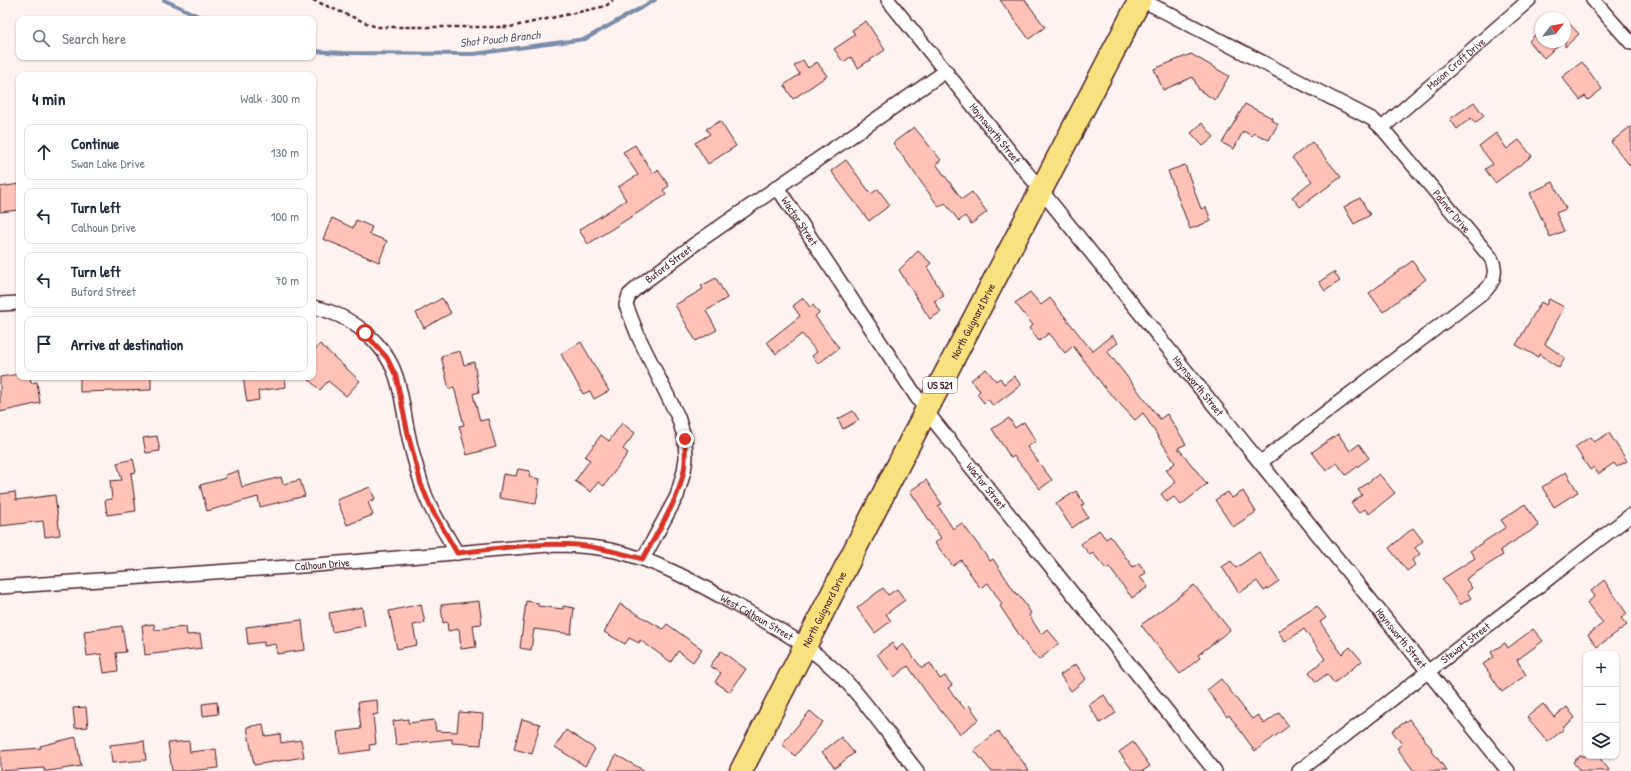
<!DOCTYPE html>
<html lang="en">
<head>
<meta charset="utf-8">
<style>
  :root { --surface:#fff; --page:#f2f2f3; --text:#1f2937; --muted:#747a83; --line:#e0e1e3 }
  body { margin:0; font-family:"Patrick Hand",sans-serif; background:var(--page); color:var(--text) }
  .controls { position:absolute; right:12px; bottom:12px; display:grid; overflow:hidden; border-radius:8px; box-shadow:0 1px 3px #0004 }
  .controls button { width:36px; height:36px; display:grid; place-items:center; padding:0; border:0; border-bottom:1px solid var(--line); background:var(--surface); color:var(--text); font:20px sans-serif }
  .compass { position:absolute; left:1535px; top:12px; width:36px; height:36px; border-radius:50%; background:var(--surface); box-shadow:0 1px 3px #0004; rotate:59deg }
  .stop { position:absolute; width:12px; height:12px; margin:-9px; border:3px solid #d93025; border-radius:50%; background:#fff }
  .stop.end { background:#d93025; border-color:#fff; box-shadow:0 1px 4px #0008 }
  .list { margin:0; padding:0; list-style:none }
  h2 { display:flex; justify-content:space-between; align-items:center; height:52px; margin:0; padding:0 16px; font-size:17px }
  h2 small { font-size:13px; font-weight:400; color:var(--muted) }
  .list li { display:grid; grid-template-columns:26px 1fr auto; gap:12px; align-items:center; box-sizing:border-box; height:56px; margin:0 8px 8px; padding:0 8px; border:1px solid var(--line); border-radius:8px }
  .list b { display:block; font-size:15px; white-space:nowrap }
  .list p { margin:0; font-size:13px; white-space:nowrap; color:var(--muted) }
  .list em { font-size:13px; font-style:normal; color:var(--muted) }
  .icon { flex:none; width:22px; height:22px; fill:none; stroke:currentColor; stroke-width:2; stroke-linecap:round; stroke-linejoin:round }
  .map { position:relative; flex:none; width:1631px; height:771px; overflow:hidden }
  .search { position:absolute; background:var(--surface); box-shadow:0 1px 3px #0004; left:16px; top:16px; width:300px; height:44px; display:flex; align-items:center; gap:10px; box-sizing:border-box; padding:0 14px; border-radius:8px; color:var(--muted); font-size:15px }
  .panel { position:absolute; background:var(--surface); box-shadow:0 1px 3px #0004; left:16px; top:72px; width:300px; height:308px; border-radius:8px }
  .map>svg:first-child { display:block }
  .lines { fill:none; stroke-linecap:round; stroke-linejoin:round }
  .stream { stroke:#7a8da8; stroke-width:4 }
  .building { fill:#fec2b9; stroke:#4a1f2b }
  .minor-casing { stroke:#4a1f2b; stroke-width:16 }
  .trunk-casing { stroke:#4a1f2b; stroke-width:25 }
  .path { stroke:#4a1f2b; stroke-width:2.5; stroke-dasharray:4 3; stroke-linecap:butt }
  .minor { stroke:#fff; stroke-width:13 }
  .trunk { stroke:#fae180; stroke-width:22 }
  .route { stroke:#d93025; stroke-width:5 }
  .labels { text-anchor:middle; stroke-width:3; stroke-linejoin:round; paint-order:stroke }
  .shield { fill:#fff; stroke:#80626b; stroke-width:1 }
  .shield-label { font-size:10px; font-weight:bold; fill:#4a1f2b }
  .street-label { font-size:11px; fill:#4a1f2b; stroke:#fff }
  .water-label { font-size:12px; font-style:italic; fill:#625669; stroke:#fff }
</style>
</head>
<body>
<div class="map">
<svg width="1631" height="771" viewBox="0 0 1631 771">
  <rect width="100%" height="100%" fill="#fff3f1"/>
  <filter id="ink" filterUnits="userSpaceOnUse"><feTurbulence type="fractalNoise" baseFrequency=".025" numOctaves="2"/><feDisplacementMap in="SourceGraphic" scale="8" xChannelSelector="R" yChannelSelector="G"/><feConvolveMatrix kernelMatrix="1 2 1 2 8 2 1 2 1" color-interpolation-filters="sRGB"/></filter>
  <g filter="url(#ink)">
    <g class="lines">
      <g class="stream">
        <polyline points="164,0 205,19"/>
        <polyline points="313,51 343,53 474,54 585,39 655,0"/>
      </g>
    </g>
    <g class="building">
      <polygon points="1000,0 1025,0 1045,27 1029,39"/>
      <polygon points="1565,19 1579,34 1565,47"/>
      <polygon points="866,21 885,50 858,68 851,57 843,62 834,49 855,35 852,30"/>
      <polygon points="1541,29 1541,42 1562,42 1544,58 1529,41"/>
      <polygon points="1191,54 1229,76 1215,100 1199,90 1193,77 1163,90 1154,69"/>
      <polygon points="803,60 808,68 817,62 827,76 793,99 784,85 800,74 794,66"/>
      <polygon points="1582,62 1602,89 1588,100 1585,96 1580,100 1562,77"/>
      <polygon points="1474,102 1484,116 1475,123 1471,118 1457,129 1450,119"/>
      <polygon points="1245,104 1272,118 1271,120 1278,124 1269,140 1254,133 1252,136 1243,131 1234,149 1222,143"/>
      <polygon points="720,121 736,146 708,164 695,143 710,134 706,129"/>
      <polygon points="1202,123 1214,137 1203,146 1191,133"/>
      <polygon points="1631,126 1631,167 1611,142"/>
      <polygon points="914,127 941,160 936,164 962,199 972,192 987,212 971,224 965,216 959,221 945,203 939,207 893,143"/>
      <polygon points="1496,133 1507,149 1519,140 1532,156 1495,183 1485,169 1493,164 1479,146"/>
      <polygon points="1312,142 1341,177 1300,207 1292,197 1312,181 1292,158"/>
      <polygon points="635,145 653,173 658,170 669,186 663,190 666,195 588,244 579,230 626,200 618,187 638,175 623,152"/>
      <polygon points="846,160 871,194 878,189 890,205 869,221 831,171"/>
      <polygon points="1185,165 1201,209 1206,207 1211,221 1190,229 1168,171"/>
      <polygon points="1553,182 1566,209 1556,213 1564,231 1550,237 1530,193"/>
      <polygon points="19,184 19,210 0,212 0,187"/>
      <polygon points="1360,198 1370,215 1354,224 1344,207"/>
      <polygon points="332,218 353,228 356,220 372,227 369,234 387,241 379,262 323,239"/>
      <polygon points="918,251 931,263 927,267 944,296 934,301 941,312 930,319 899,270"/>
      <polygon points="1412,261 1426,279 1383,312 1369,293"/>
      <polygon points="1334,272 1340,281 1325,291 1319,282"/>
      <polygon points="716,278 727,298 706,311 717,330 696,341 675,305 703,289 701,286"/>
      <polygon points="1030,292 1041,305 1050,298 1092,351 1112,335 1118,343 1107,351 1160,419 1167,414 1186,444 1178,448 1207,484 1181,505 1174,497 1167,502 1161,494 1176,482 1166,470 1175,463 1143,413 1135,420 1105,388 1073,346 1065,353 1049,333 1039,341 1029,328 1033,325 1015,303"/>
      <polygon points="442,298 451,313 424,328 416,313"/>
      <polygon points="803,298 810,307 813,305 819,313 815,316 839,348 818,364 812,356 817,352 802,334 776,354 767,342 800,316 793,306"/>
      <polygon points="1549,299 1564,307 1545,344 1565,358 1559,368 1539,354 1538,357 1516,345 1541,302 1546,305"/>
      <polygon points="581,342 609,391 594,399 590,391 583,394 561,354"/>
      <polygon points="320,344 360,381 346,396 328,381 320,390 309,380 313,377 313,352"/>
      <polygon points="460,351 464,365 474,362 479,392 473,394 480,421 488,419 496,447 467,455 459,426 464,425 454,387 449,389 441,356"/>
      <polygon points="986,369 996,381 1000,378 1004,384 1014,376 1021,385 993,406 988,399 984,403 977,394 980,391 971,380"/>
      <polygon points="19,374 19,377 30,377 31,383 37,382 40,403 0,412 0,377"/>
      <polygon points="80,377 151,377 151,390 80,392"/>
      <polygon points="243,377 285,377 286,387 258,391 259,400 247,402"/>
      <polygon points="853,411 859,420 843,429 838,419"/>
      <polygon points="1009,418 1015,428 1024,422 1036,441 1027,447 1052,480 1040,489 1014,456 1011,458 992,429"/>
      <polygon points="622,423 635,433 623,449 628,453 604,486 598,482 591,492 575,481 590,460 585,457 601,435 609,441"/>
      <polygon points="1609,433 1627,461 1617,467 1614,463 1598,474 1594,467 1590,470 1575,447 1590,437 1594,442"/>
      <polygon points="1338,434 1350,451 1359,444 1369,458 1346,475 1337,463 1326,471 1312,452"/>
      <polygon points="157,436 160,451 146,453 143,438"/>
      <polygon points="133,459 136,472 131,473 136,511 107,515 105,500 112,499 110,481 122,480 117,463"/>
      <polygon points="518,469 530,471 529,477 540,479 536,504 499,498 503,474 516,476"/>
      <polygon points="238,471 242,487 281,477 283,484 300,480 305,496 260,507 258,497 207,511 200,485 226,478 225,475"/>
      <polygon points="1566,472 1578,492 1554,507 1542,487"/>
      <polygon points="1379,474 1395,493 1369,514 1365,509 1359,513 1351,503 1362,495 1358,490"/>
      <polygon points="926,480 942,504 938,506 953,529 962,523 990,561 993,559 1017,595 1018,594 1031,613 1029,615 1041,634 1047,629 1059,643 1039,660 1026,645 1000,606 1002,604 988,583 980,588 961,560 953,566 935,543 941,538 910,491"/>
      <polygon points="370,487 375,499 368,502 373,515 347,525 337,500"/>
      <polygon points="1076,491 1084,504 1081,506 1088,517 1072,528 1056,504"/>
      <polygon points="1243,491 1256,512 1233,527 1215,500 1228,492 1232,498"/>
      <polygon points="15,492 16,500 55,495 60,535 45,537 43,521 0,526 0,494"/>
      <polygon points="1525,504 1539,526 1500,550 1503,555 1466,579 1472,588 1467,592 1471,598 1460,605 1442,579 1475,558 1470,551 1506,527 1501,520"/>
      <polygon points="1413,528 1423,541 1415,548 1420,554 1412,560 1415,565 1407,571 1389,548"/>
      <polygon points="1099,530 1106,539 1110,536 1133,567 1139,563 1146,573 1140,577 1148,587 1132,598 1109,567 1106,569 1093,553 1090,555 1081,544"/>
      <polygon points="1259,552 1279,581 1264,591 1257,581 1239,593 1222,567 1231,561 1236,568"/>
      <polygon points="1604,580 1627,614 1621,618 1627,625 1597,647 1588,635 1603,623 1587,603 1595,596 1591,591"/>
      <polygon points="1194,585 1230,630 1198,655 1200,658 1180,674 1141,625"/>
      <polygon points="883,588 888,595 897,589 905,600 886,614 891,621 875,633 857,608"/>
      <polygon points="479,601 482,624 473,625 476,647 461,649 459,629 448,631 447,622 443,623 441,605"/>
      <polygon points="526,601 538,603 538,606 563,609 563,606 574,608 571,634 534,629 531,650 520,648"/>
      <polygon points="421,604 425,623 413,625 417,645 397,649 389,611"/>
      <polygon points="620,604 663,629 667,624 702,649 693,662 678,651 671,662 640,640 639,643 629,638 625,644 604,632"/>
      <polygon points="1317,606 1326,618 1320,622 1342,654 1350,647 1362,661 1334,683 1327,674 1316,682 1309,672 1325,659 1304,629 1285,642 1278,631"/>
      <polygon points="362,607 365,626 332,632 329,613"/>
      <polygon points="302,620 305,650 277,654 276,644 264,646 264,642 248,644 246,627"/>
      <polygon points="154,624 155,630 186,627 187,635 200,634 202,648 145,655 142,625"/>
      <polygon points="122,626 126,652 116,653 118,671 104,673 101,654 87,656 84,631"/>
      <polygon points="1533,629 1543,641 1517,660 1526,675 1502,692 1483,664 1494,657 1491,652 1505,643 1508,648"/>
      <polygon points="892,643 897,651 897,649 903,644 922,668 930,663 940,679 945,676 952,685 948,688 965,709 969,705 979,719 960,734 931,699 908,666 894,677 877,654"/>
      <polygon points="721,651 746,669 730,692 715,682 721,673 710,666"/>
      <polygon points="1076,664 1086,679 1071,691 1060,675"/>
      <polygon points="1221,679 1252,719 1258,715 1264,724 1279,713 1289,726 1255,751 1229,715 1227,717 1207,690"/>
      <polygon points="1104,695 1116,713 1100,723 1089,705"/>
      <polygon points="377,700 378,714 373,715 376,744 369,745 370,750 340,754 337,732 361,729 358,702"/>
      <polygon points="217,702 218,714 203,716 202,704"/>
      <polygon points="1543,704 1554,717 1567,707 1575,718 1562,728 1564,729 1548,742 1527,717"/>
      <polygon points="86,707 88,727 75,728 73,708"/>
      <polygon points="810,711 823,722 795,756 782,744"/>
      <polygon points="459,712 483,714 481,745 452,743 452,739 396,745 393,721 408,719 408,723 434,720 436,731 457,732"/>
      <polygon points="522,719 540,724 532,754 514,749"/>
      <polygon points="1409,719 1432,749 1431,750 1447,771 1414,771 1397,748 1402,744 1392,731"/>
      <polygon points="263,724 265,736 280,734 281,743 301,740 304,757 254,765 247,727"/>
      <polygon points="566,730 595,749 585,766 555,747"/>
      <polygon points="998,731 1023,762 1029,771 991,771 974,750"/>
      <polygon points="76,737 81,766 49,771 44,771 44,768 0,771 0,751 41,748 40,746"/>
      <polygon points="841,737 854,753 835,768 822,752"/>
      <polygon points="144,741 146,760 112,763 110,745"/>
      <polygon points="189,741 190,752 216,749 218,768 188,771 172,771 168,743"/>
      <polygon points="1133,742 1150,766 1143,771 1133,771 1119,752"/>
      <polygon points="616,755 645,771 608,771"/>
      <polygon points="1580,756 1598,756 1610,771 1580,771 1573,762"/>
    </g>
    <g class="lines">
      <g class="minor-casing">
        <g id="minor">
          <path id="s1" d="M888,0L1508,771"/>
          <path id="s2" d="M1142,0L1372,119L1382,128L1491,258C1497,270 1495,280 1486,290L1261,462"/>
          <polyline points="1593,0 1631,43"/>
          <path id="s3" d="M1382,128L1529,0"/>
          <path id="s4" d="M777,187L926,411L1215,771"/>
          <polyline points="0,304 19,303"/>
          <path d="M313,307C349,314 384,341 396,376C402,394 404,414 408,433C411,449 416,466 421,482C428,508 444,530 457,553"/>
          <path id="s5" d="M643,559L677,496L684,471L686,458L685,439L678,417L639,338L626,305L629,295L639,286L695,244L946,71"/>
          <path id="s6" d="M0,587L316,565L548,545C571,545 593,546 615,551C656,560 699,584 736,605C772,625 809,645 839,674C868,703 891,739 917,771"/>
          <path id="s7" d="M1299,771L1631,515"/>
        </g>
      </g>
      <g class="trunk-casing">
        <g id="trunk">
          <path id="s8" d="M741,771L926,411L1140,0"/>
        </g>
      </g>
      <polyline class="path" points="313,0 376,27 510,27 606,6 613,0"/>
      <use href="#minor" class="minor"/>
      <use href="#trunk" class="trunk"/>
    </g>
  </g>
  <g class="lines" filter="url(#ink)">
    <path class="route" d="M365,333L387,358L396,376L408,434L421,484L431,508L457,553C496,549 537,542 577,545C599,547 621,553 643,559C657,532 679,500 684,470C686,460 685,450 685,439"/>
  </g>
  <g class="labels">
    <rect class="shield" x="923" y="377" width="34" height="16" rx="3"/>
    <g class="shield-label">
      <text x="940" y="389">US 521</text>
    </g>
    <g class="street-label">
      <text dy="4" stroke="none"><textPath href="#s3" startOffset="98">Mason Croft Drive</textPath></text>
      <text dy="4" stroke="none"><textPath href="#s1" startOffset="171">Haynsworth Street</textPath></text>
      <text dy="4" stroke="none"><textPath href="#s2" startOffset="381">Palmer Drive</textPath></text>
      <text dy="4" stroke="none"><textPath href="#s4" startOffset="41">Wactor Street</textPath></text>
      <text dy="4" stroke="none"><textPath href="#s5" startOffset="337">Buford Street</textPath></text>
      <text dy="4" stroke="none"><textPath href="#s8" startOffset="506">North Guignard Drive</textPath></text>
      <text dy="4" stroke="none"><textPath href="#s1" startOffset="495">Haynsworth Street</textPath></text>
      <text dy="4" stroke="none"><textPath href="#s4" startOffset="365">Wactor Street</textPath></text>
      <text dy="4" stroke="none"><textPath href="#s6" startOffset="323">Calhoun Drive</textPath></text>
      <text dy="4" stroke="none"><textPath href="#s8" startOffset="182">North Guignard Drive</textPath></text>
      <text dy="4" stroke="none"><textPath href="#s6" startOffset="774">West Calhoun Street</textPath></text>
      <text dy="4" stroke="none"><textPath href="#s1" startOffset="819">Haynsworth Street</textPath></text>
      <text dy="4" stroke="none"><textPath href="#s7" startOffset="210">Stewart Street</textPath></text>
    </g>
    <g class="water-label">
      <text transform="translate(500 39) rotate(-6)" y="4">Shot Pouch Branch</text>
    </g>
  </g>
</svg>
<div class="controls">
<button>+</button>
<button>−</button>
<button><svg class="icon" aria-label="layers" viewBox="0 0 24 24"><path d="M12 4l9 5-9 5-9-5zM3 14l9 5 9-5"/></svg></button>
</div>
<svg class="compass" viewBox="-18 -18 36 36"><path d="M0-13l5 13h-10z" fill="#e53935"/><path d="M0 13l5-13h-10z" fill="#747a83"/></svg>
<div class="stop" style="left:365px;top:333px"></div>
<div class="stop end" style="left:685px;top:439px"></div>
<div class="search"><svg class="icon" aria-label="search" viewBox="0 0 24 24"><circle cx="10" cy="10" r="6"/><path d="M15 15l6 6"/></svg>Search here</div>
<section class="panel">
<h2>4 min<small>Walk · 300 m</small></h2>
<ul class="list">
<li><svg class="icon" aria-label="ahead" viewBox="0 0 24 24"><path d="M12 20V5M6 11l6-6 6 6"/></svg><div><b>Continue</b><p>Swan Lake Drive</p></div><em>130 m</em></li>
<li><svg class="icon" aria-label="left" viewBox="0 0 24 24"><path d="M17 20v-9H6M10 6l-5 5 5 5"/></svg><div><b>Turn left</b><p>Calhoun Drive</p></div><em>100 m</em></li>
<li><svg class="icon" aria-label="left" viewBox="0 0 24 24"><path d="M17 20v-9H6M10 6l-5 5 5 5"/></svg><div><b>Turn left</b><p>Buford Street</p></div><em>70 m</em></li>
<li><svg class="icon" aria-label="arrive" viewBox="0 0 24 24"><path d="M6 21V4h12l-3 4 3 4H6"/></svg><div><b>Arrive at destination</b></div></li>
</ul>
</section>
</div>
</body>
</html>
